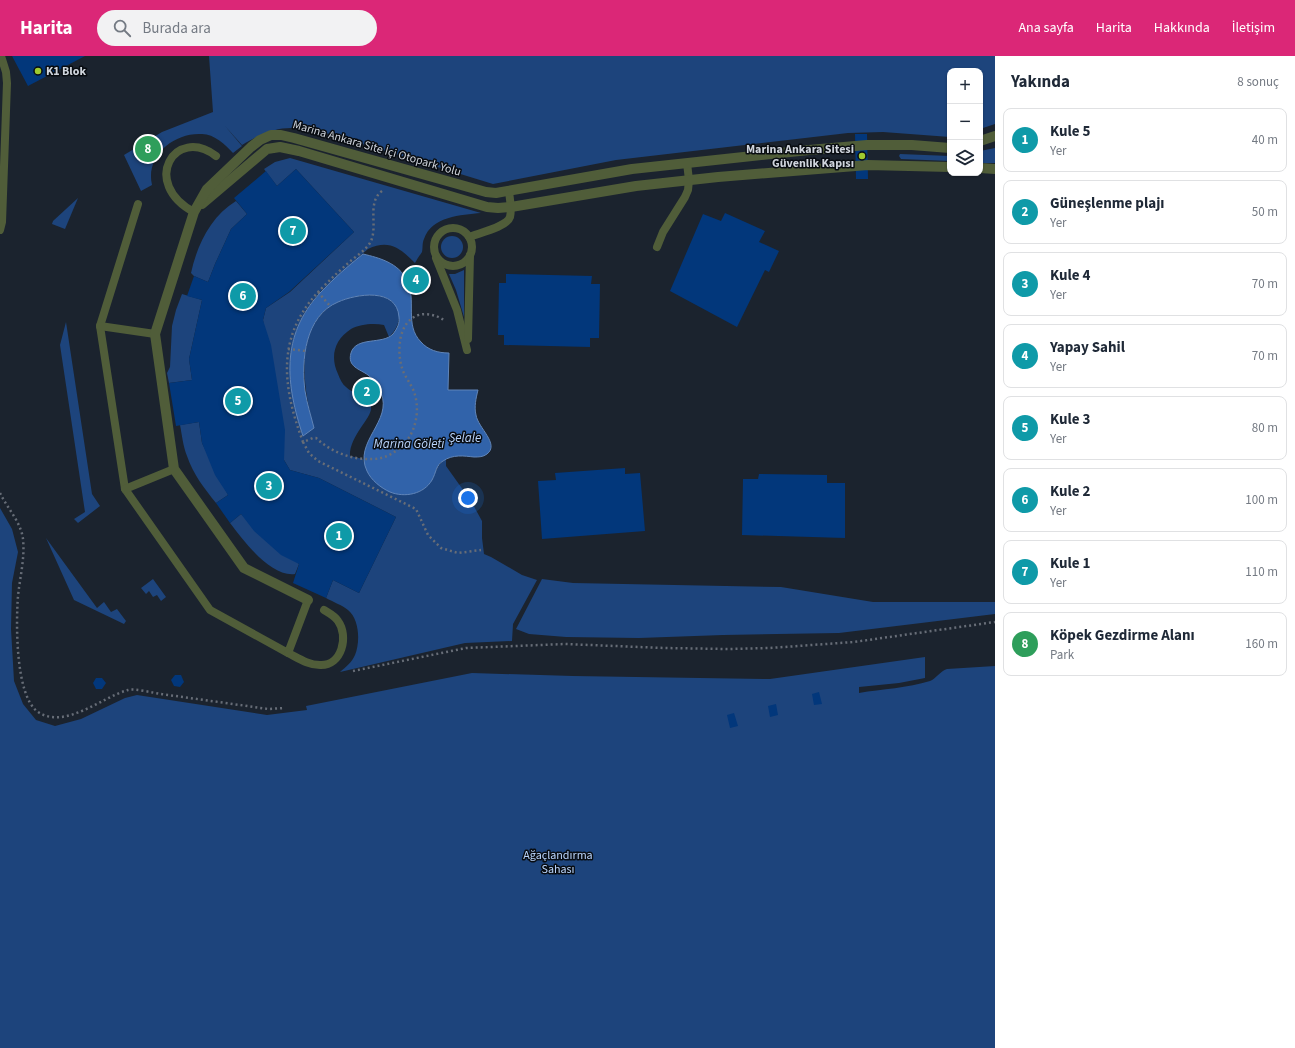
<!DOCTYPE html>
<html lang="tr">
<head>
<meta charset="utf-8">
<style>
  :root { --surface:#fff; --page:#f2f2f3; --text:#1f2937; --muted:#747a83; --line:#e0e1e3; --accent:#db2777 }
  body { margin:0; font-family:"Source Sans 3",sans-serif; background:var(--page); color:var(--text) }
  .controls { position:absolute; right:12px; top:12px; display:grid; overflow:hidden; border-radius:8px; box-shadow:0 1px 3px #0004 }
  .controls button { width:36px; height:36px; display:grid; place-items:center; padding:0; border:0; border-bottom:1px solid var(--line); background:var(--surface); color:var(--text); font:20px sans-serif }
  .you { position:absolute; left:468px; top:442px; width:14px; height:14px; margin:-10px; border:3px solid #fff; border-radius:50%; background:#1a73e8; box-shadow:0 0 0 6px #1a73e833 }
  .badge { display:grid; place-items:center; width:26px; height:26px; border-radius:50%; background:var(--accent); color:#fff; font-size:13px; font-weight:700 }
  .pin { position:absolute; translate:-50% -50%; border:2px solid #fff; box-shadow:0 1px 4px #0006 }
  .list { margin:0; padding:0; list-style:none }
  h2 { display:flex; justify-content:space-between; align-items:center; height:52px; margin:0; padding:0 16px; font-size:17px }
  h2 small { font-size:13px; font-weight:400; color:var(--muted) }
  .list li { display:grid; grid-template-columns:26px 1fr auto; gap:12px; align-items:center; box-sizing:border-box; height:64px; margin:0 8px 8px; padding:0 8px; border:1px solid var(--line); border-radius:8px }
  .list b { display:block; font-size:15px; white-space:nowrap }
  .list p { margin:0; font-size:13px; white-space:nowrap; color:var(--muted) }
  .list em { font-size:13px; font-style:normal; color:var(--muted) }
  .icon { flex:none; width:22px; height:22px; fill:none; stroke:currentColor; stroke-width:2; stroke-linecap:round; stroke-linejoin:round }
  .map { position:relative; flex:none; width:995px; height:992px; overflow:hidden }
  header { display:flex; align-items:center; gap:24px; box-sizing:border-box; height:56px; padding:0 20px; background:var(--accent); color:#fff }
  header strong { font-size:19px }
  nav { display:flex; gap:22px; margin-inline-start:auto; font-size:14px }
  .search { width:280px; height:36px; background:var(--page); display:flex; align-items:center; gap:10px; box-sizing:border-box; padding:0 14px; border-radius:22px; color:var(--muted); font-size:15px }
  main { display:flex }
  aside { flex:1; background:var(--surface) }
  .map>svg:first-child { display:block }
  .green { fill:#1d447c }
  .water { fill:#3163aa; stroke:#6085b9 }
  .building { fill:#02377b }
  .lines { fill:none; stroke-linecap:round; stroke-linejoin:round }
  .path { stroke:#676d77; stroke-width:2.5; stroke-dasharray:2 3; stroke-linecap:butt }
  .lane { stroke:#505d39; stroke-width:8 }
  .street { stroke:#505d39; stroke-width:10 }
  .poi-dot { fill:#9eca2f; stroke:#080c11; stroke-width:1.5 }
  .labels { text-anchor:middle; stroke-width:3; stroke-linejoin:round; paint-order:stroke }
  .poi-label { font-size:12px; font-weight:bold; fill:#cfd4dc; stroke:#080c11; text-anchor:start }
  .street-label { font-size:12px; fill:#cfd4dc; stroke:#080c11 }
  .park-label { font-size:12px; fill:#bbd6fe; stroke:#080c11 }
  .water-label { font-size:13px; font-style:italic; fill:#b8d3fb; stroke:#080c11 }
</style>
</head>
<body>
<header>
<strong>Harita</strong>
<div class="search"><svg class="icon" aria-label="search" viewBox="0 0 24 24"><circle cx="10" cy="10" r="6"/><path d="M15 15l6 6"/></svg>Burada ara</div>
<nav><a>Ana sayfa</a><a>Harita</a><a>Hakkında</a><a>İletişim</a></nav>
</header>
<main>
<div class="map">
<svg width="995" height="992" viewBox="0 0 995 992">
  <rect width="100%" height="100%" fill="#1b232e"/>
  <g class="green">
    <path d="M209,0H995V68L980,73V15H950V81L883,76L848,77L616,104L493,128L330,78C290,69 278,68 242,89L225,70L242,90L233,97C226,89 214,78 202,78C175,76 145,99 152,129L141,135L124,99L162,76L213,56Z"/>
    <polygon points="995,92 995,107 980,107 980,95"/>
    <polygon points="900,98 950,100 950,105 901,103 899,100"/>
    <path d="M290,102L481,157C461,159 432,160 424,183C422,187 423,192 422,196C420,199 417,203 415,207C400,192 389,183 368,193C352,207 335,221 320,236C280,279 286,329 303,380L314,372C301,327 292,254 353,241C365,239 381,237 391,245C405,254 399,272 389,281L384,269C374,267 360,268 351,273C334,284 330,301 338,318C340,323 342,328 346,331C353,338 369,339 371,351C373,361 349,380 350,400L363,403C368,425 388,440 410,437C416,437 420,436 425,432C435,425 434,410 446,403V410L471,445L482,465V482L484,498L491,501L522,519L537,524L513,568L512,585L465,587L340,616C346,611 352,606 355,599C360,587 360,564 348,554C342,549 333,546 326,542L333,524L359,537L396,461L319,422L290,414L284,404L263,264L266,252L290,236L354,176L296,113L277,130L264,113L275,106Z"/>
    <polygon points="78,142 65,173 52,168 53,165"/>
    <path d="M236,145L247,158L231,173L215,208L208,226L194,220L191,217C197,189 211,160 236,145Z"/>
    <circle cx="452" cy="191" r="11"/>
    <polygon points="464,214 464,261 456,234 449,218 455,218"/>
    <polygon points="182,238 202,244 189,303 192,324 169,327 167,317 170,311 172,270 176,254"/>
    <polygon points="66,266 92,438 100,450 78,467 74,463 85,456 60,289"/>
    <path d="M199,366L202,387L228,439L216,447C204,432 193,418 187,400C183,390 182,379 180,369Z"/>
    <path d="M0,452L12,473L18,496L12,527L11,573L14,625L23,648L36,664L55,670L81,663L125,642L137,639L267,659L307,654L306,650L472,617L573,620L770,623L925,601V622L899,627L859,631V637C882,633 908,632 930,625C936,623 940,615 947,613L995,610V992H0Z"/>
    <path d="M241,458L299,508L295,518C270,521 244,485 230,467Z"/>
    <polygon points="46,482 97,552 104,546 111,556 117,553 126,565 124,568 74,544"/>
    <polygon points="153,523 166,541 161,545 157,539 153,541 149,535 146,538 141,532"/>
    <polygon points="542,523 573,527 781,531 873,546 995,546 995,558 839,577 723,579 639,582 566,581 529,578 516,573"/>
  </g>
  <path class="water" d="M363,198C380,202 398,207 407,224C417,244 404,269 421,286C428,294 438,297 449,297L448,334H478C476,342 474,351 476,359C478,372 500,388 487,398C483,401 479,401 474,401C464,400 453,398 443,405C436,409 436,417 432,424C424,438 405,442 390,436C381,432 371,424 367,415C353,386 393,365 381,337C379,330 374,324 368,319C360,313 347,311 351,297C356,280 383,289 393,278C397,273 400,267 399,261C397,231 356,238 338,246C305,260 301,304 305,335C307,348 311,360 314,372L303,380C286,329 280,280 320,237C333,223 348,210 363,198Z"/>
  <g class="building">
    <polygon points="12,0 85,0 28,30"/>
    <polygon points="855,78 867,78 868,123 856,123"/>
    <polygon points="296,113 354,176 289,236 266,252 263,264 271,289 285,374 284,404 290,414 319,422 396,461 359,537 333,524 326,542 293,527 299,508 281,499 254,475 241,458 230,467 216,447 228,439 215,419 202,387 199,366 176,370 169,327 192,324 189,303 202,244 187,240 194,220 208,226 215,208 231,173 247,158 234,142 266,115 277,130"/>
    <polygon points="725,157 765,175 759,186 779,195 769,216 765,214 737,271 670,235 703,158 721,165"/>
    <polygon points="506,218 592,220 591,228 600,228 599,282 590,282 590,291 504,289 504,279 498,279 499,227 506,227"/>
    <polygon points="625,412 625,418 640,417 645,475 542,483 538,425 556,424 555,417"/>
    <polygon points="759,418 827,419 827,427 845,427 845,482 742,479 743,423 758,423"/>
    <polygon points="175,619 181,619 184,626 180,631 174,630 171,624"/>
    <polygon points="96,622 102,622 106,627 102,633 96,633 93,627"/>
    <polygon points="819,636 822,648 814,649 812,638"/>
    <polygon points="776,648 778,659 770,661 768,650"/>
    <polygon points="734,657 738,670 730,672 727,659"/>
  </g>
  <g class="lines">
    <g class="path">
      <path d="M382,135C366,147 379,171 370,187C364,196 353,202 345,210C338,216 332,222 325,229C276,276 281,327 303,386L313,382H316C331,396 352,404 372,403C384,403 393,398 402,390C415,378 420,357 415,339C413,330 405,322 402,312C397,296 398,268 416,260C425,256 436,259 444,264"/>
      <polyline points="318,236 330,250"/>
      <polyline points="288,293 306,295"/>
      <polyline points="303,386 309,397 318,405 416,453 428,479 441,492 458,497 481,494"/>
      <path d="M0,437C7,452 21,466 23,483C25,502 20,521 18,540C16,566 15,640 38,656C65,674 102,641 128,634C135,632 153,637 161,638C197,643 233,648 268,653L285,652"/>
      <polyline points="353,615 466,592 565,588 664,592 728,593 770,592 854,586 995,566"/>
    </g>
    <g class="lane">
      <polyline points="138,148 100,270 125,433 210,554 288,597 308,544"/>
      <path d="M194,156C140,127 175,69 216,100"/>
      <circle cx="453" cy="191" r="19"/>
      <polyline points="0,174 2,166 7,27 6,16 1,0"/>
      <path d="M469,181C479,177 507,171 510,161C512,153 510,143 509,136"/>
      <polyline points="657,191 663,176 685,141 688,134 689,124 687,107"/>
      <polyline points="436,202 457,254 467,294"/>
      <polyline points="100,270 155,278"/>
      <polyline points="468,283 470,199"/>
      <polyline points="125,433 174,413"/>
      <path d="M288,597C298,602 308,609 320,609C342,610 349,580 338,565C335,560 329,557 324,554"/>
    </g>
    <g class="street">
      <polyline points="980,85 995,80"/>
      <polyline points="980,112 995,113"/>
      <polyline points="202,148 267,93 280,91 299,95 487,151 498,152 511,151 636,130 718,121 868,109 950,111"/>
      <polyline points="308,544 244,512 174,413 155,278 194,156 207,133 251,91 260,84 271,79 281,79 294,82 486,136 496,137 632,113 809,94 867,89 912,89 950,92"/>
    </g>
  </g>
  <g class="poi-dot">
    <circle cx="38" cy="15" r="4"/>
    <circle cx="862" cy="100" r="4"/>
  </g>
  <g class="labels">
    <g class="poi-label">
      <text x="46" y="19">K1 Blok</text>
      <text x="854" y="97" text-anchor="end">Marina Ankara Sitesi<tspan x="854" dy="14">Güvenlik Kapısı</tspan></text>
    </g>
    <g class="street-label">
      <text transform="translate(377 92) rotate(16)" y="4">Marina Ankara Site İçi Otopark Yolu</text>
    </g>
    <g class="park-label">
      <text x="558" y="803">Ağaçlandırma<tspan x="558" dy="14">Sahası</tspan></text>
    </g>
    <g class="water-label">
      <text x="465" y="386">Şelale</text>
      <text x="409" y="392">Marina Göleti</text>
    </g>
  </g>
</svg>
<div class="controls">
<button>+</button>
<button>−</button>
<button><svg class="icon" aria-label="layers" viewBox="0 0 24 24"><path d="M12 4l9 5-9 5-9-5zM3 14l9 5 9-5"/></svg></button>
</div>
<div class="you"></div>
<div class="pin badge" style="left:339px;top:480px;background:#0f9aa8">1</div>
<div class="pin badge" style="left:367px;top:336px;background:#0f9aa8">2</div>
<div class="pin badge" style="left:269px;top:430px;background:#0f9aa8">3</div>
<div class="pin badge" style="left:416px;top:224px;background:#0f9aa8">4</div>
<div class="pin badge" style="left:238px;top:345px;background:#0f9aa8">5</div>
<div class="pin badge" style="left:243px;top:240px;background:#0f9aa8">6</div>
<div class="pin badge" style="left:293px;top:175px;background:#0f9aa8">7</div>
<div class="pin badge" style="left:148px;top:93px;background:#2e9e5b">8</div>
</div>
<aside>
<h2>Yakında<small>8 sonuç</small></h2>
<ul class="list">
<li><span class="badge" style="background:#0f9aa8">1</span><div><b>Kule 5</b><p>Yer</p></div><em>40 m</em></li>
<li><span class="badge" style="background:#0f9aa8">2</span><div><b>Güneşlenme plajı</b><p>Yer</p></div><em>50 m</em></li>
<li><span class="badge" style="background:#0f9aa8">3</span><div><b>Kule 4</b><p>Yer</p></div><em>70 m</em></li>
<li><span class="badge" style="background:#0f9aa8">4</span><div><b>Yapay Sahil</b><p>Yer</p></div><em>70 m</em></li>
<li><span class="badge" style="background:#0f9aa8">5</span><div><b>Kule 3</b><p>Yer</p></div><em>80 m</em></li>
<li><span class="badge" style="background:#0f9aa8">6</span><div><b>Kule 2</b><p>Yer</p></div><em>100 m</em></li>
<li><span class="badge" style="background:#0f9aa8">7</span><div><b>Kule 1</b><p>Yer</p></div><em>110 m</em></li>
<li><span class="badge" style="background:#2e9e5b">8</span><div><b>Köpek Gezdirme Alanı</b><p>Park</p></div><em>160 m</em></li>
</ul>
</aside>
</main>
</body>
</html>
